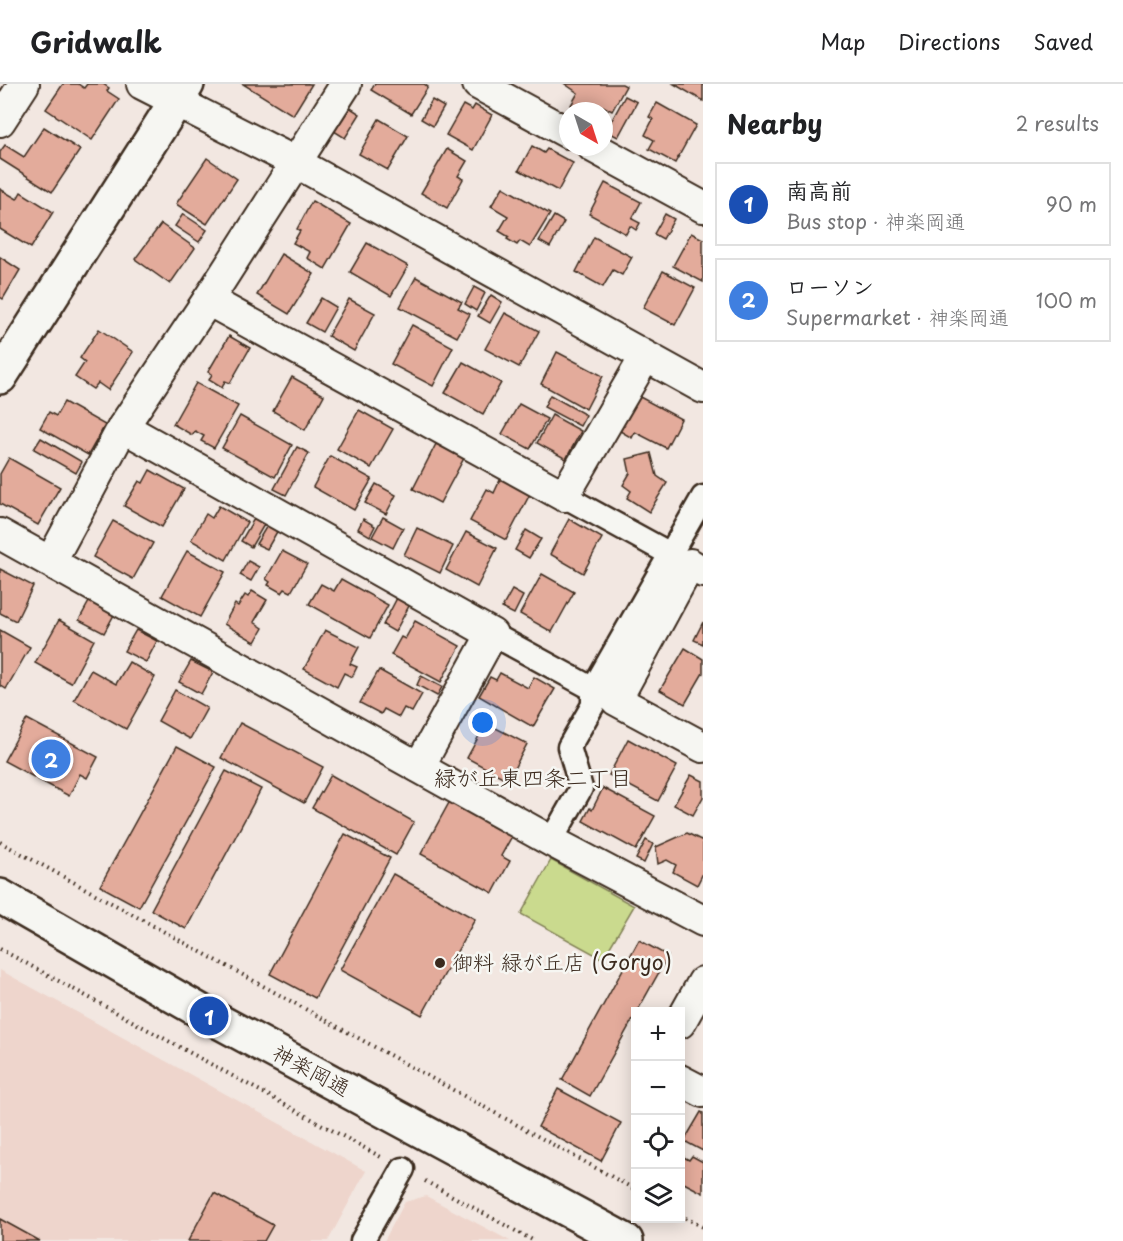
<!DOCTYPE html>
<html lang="en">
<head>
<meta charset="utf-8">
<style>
  :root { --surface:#fff; --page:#f6f6f6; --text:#202124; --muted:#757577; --line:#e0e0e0; --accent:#db2777 }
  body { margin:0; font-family:"Playpen Sans","Klee One",sans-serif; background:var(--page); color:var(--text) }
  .controls { position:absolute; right:18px; bottom:18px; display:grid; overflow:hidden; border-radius:0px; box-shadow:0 3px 15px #0003 }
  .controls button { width:54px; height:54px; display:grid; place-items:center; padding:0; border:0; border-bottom:2px solid var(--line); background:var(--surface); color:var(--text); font:30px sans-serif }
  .compass { position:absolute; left:559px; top:18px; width:54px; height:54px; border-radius:50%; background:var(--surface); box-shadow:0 3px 15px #0003; rotate:141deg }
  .you { position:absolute; left:483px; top:639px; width:21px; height:21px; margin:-15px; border:4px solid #fff; border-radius:50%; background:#1a73e8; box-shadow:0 0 0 9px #1a73e833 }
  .badge { display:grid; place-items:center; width:39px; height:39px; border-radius:50%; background:var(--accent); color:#fff; font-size:20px; font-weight:700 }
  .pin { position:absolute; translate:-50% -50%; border:3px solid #fff; box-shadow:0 2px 6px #0006 }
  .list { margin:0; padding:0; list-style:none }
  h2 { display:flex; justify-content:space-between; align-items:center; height:78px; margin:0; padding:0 24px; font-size:26px }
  h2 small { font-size:20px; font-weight:400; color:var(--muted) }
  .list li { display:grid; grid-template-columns:39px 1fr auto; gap:18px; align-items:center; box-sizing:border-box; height:84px; margin:0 12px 12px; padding:0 12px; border:2px solid var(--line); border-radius:0px }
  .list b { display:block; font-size:22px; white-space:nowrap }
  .list p { margin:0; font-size:20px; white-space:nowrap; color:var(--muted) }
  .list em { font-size:20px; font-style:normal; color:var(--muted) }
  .icon { flex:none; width:33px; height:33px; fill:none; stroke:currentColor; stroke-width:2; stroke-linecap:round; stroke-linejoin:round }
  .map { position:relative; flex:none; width:703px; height:1157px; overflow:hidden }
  header { display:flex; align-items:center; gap:36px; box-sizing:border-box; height:84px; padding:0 30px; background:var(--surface); border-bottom:2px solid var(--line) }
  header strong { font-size:28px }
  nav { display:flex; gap:33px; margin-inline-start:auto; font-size:21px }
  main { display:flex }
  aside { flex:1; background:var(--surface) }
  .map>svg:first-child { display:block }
  .built { fill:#eed5cc }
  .green { fill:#cada8e; stroke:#828256; stroke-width:1.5 }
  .building { fill:#e3ab9b; stroke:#3b2a1e; stroke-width:1.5 }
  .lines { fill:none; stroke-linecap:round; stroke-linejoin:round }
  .pedestrian-casing { stroke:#3b2a1e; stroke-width:27 }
  .minor-casing { stroke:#3b2a1e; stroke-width:34 }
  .tertiary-casing { stroke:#3b2a1e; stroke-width:38 }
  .path { stroke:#3b2a1e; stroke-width:4; stroke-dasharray:1.5 4.5; stroke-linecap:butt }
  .pedestrian { stroke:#f6f6f2; stroke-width:22 }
  .minor { stroke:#f6f6f2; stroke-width:30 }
  .tertiary { stroke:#f6f6f2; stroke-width:33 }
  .poi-dot { fill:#3b2a1e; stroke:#f6f6f2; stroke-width:2 }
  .labels { text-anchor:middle; stroke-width:5; stroke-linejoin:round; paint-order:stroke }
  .poi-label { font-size:21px; fill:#3b2a1e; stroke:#f6f6f2; text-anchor:start }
  .street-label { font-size:21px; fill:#3b2a1e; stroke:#f6f6f2 }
  .neighbourhood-label { font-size:22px; fill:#3b2a1e; stroke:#f6f6f2 }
</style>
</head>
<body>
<header>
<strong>Gridwalk</strong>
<nav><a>Map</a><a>Directions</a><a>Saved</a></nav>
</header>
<main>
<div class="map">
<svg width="703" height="1157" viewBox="0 0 703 1157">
  <rect width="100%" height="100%" fill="#f2e7e1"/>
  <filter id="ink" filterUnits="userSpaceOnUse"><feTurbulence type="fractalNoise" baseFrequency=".0167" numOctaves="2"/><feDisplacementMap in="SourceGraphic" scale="12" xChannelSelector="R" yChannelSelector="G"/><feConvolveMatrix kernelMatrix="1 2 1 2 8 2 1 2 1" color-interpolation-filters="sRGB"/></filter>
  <g filter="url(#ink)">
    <g class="built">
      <polygon points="0,886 366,1087 328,1157 0,1157"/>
      <polygon points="426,1112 510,1157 384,1157 405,1118"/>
    </g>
    <polygon class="green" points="551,776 634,822 603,875 521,830"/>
    <g class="building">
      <polygon points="63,0 78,0 84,4 87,0 103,0 109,4 107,7 119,15 92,56 46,25"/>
      <polygon points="243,0 312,0 293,31"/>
      <polygon points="375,0 424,0 428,3 411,30 371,6"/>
      <polygon points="565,0 622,0 626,2 612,27 603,22 601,27 582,27 571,21 578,9"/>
      <polygon points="674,0 703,0 703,17"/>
      <polygon points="625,12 637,18 618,53 606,47"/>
      <polygon points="432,16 444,23 433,42 421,35"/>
      <polygon points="657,19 696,41 675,79 649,65 654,56 645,51 653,35 649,33"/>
      <polygon points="463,21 472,26 475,21 492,31 473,66 446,51"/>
      <polygon points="349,23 360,30 345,54 334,47"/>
      <polygon points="379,35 408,52 388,86 359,70"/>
      <polygon points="44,43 80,66 52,108 0,75 0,68 5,61 24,73"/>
      <polygon points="532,62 544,69 547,65 573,79 558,107 519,86"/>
      <polygon points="447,65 467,77 458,92 463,95 447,124 421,109"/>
      <polygon points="207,74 237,95 207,140 176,120"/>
      <polygon points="605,99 641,118 632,135 640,139 636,146 630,142 626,150 589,130"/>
      <polygon points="503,103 550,130 530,163 520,157 517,161 507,155 509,153 499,147 508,132 491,122"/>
      <polygon points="0,105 17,115 21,108 53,128 31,164 0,145"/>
      <polygon points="312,117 351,140 325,185 307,174 310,168 293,159 300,147 297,145"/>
      <polygon points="183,130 207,146 199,158 175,142"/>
      <polygon points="665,130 674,135 663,155 654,150"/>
      <polygon points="554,132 564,138 550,163 539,157"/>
      <polygon points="161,140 195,164 170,200 135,175"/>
      <polygon points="691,149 703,155 703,198 673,182"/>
      <polygon points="594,153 632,173 622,191 613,186 603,203 576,188"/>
      <polygon points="367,159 408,182 391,212 350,188"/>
      <polygon points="281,170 314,190 289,230 257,211"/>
      <polygon points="0,173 20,186 3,215 0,213"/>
      <polygon points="663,187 695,204 675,241 643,224"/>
      <polygon points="416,193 462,218 458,224 470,230 457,253 400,223"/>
      <polygon points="474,203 485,209 476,227 465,220"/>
      <polygon points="491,211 502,218 490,239 478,232"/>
      <polygon points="321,214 336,223 322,248 306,239"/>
      <polygon points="349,215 375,229 354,267 328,252"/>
      <polygon points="505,229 539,247 519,283 485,265"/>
      <polygon points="412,241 453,263 433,302 391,280"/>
      <polygon points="99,245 133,268 108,306 98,299 93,305 75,293 85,278 80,274"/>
      <polygon points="229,252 250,264 230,299 225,297 222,304 209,296 212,290 208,288"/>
      <polygon points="557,268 603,292 586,325 541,300"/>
      <polygon points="463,278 501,299 483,330 445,309"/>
      <polygon points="292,293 324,311 305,346 273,327"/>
      <polygon points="196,299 238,322 214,364 201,357 204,352 195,347 192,351 173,340"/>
      <polygon points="550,311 586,331 580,342 544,323"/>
      <polygon points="638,312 681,335 666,364 635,348 632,354 620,347"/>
      <polygon points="64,318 105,341 88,371 40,344 49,328 56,332"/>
      <polygon points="519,320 547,335 530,365 502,350"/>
      <polygon points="359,326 393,345 371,384 337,365"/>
      <polygon points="552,331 581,347 566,375 537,359"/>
      <polygon points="240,332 292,361 275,393 222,364"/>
      <polygon points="41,354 82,378 76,389 34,365"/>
      <polygon points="436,360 464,374 440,419 413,405"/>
      <polygon points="297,363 309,369 286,411 274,405"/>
      <polygon points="651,369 657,392 667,399 649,428 627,414 631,407 623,401 630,389 627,375"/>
      <polygon points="330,372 372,395 354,426 313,403"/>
      <polygon points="9,374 60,403 38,441 0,420 0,390"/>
      <polygon points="150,386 184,405 162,443 124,422 139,397 143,399"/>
      <polygon points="501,394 530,410 506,456 470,437 487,405 494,409"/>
      <polygon points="376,400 396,411 386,430 365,419"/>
      <polygon points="219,422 247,438 226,476 191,456 206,430 212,434"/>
      <polygon points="255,433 265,439 251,463 241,457"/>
      <polygon points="383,433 403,444 393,464 372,453"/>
      <polygon points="363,435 375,442 370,452 358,445"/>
      <polygon points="569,435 602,454 583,489 550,470"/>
      <polygon points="113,437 153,459 133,495 93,473"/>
      <polygon points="268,440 278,446 267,465 256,460"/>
      <polygon points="417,444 453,462 440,489 404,471"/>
      <polygon points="526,446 541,455 529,474 515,466"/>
      <polygon points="466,448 497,464 477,503 446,486"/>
      <polygon points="187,467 225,488 200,533 162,512"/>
      <polygon points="282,467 307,480 291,508 285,505 282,509 268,501 270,498 266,495"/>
      <polygon points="248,477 259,483 251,497 240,491"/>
      <polygon points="0,485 33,502 16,537 0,529"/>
      <polygon points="542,490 574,508 552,548 520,530"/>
      <polygon points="341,495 388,521 370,554 309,520 321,500 334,507"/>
      <polygon points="512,506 523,512 514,530 502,524"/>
      <polygon points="252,507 267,516 254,538 263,544 255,558 224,540 235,520 238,522 245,511 248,513"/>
      <polygon points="397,514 410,520 395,548 383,541"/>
      <polygon points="90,516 115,529 104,549 79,536"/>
      <polygon points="59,536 94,556 71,599 35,579"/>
      <polygon points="415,537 460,562 441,598 391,571 401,553 405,555"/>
      <polygon points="703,538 703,560 694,556"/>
      <polygon points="0,546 30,563 6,605 0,601"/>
      <polygon points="136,546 157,557 146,578 124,567"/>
      <polygon points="325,546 359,563 350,580 357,583 352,593 344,589 337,603 304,585"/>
      <polygon points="685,564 703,575 703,589 685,620 660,606"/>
      <polygon points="191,577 213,588 201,610 179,598"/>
      <polygon points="129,578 155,593 126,645 74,616 91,586 116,600"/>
      <polygon points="379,586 422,610 412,628 404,624 399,633 384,625 381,630 360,619"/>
      <polygon points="500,589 528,604 534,593 555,605 533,643 479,612 490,593 496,596"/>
      <polygon points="421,592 442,603 437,612 417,601"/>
      <polygon points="175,606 207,624 190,655 158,637"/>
      <polygon points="27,635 98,673 87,694 80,690 69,712 4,677"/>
      <polygon points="240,639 323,683 304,719 221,674"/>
      <polygon points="486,639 527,660 508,696 467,674"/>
      <polygon points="628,655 677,682 658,717 609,691"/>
      <polygon points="177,662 216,683 139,823 100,802"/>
      <polygon points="226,687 261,705 186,845 151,826"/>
      <polygon points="331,691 414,738 396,771 312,724"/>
      <polygon points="691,691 703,697 703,713 693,731 674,721"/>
      <polygon points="603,704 655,732 636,766 583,737 590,724 592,726"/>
      <polygon points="450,717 512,752 501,772 510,777 493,809 421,770"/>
      <polygon points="687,749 703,757 703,789 697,801 673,788 676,781 667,776 658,780 656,763"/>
      <polygon points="345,750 390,774 315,914 270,890"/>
      <polygon points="646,756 653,760 644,779 636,775"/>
      <polygon points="393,790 475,835 422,931 340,886"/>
      <polygon points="639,856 668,872 590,1012 562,996"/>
      <polygon points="558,1005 621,1039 601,1077 538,1043"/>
      <polygon points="701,1028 703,1029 703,1067 684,1057"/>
      <polygon points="680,1071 689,1076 692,1072 703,1078 703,1109 680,1097"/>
      <polygon points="214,1109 273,1141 264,1157 188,1157"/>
      <polygon points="0,1135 40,1157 0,1157"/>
    </g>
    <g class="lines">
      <g class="pedestrian-casing">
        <g id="pedestrian">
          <polyline points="564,412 681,476"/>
          <polyline points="492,550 606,612"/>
          <polyline points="551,757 581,704 569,663 593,621 593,605 703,413"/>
          <polyline points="362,1157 403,1085"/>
        </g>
      </g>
      <g class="minor-casing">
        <g id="minor">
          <polyline points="142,0 295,78 703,304"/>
          <polyline points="478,0 568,49"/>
          <polyline points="0,37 24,0"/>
          <polyline points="593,63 703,123"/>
          <polyline points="208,216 564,412 645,273"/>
          <polyline points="123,343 492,550 419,683"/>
          <polyline points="0,450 551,757 703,837"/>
          <polyline points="51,477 123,343 208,216 346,0"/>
          <polyline points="703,488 690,480 616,616 703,663"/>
          <polyline points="680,939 703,898"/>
          <polyline points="680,996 703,1008"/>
        </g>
      </g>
      <g class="tertiary-casing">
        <g id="tertiary">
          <polyline points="0,293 187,0"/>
          <polyline points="0,812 209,932 626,1157"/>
        </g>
      </g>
      <g class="path">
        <polyline points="0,758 636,1106"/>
        <polyline points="0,865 381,1073"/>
        <polyline points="425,1097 534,1157"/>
        <polyline points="680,1131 703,1143"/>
      </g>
      <use href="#pedestrian" class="pedestrian"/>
      <use href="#minor" class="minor"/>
      <use href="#tertiary" class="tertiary"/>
    </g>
  </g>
  <circle class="poi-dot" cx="440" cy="879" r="6"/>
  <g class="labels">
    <g class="poi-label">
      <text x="452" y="886">御料 緑が丘店 (Goryo)</text>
    </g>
    <g class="street-label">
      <text transform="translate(311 987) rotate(28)" y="7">神楽岡通</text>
    </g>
    <g class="neighbourhood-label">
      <text x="533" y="702">緑が丘東四条二丁目</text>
    </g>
  </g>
</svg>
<div class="controls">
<button>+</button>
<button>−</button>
<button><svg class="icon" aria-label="locate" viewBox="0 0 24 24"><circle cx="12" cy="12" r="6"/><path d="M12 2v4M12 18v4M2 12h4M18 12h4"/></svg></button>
<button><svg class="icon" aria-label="layers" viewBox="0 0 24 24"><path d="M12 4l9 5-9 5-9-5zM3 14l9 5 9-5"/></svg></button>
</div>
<svg class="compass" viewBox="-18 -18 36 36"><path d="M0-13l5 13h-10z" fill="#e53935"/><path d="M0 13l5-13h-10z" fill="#757577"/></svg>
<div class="you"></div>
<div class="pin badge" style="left:209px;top:932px;background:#1a4fb4">1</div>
<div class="pin badge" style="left:51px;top:675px;background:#3f7fe0">2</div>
</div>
<aside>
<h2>Nearby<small>2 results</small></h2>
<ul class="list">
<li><span class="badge" style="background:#1a4fb4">1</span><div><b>南高前</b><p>Bus stop · 神楽岡通</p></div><em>90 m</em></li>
<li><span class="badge" style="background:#3f7fe0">2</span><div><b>ローソン</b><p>Supermarket · 神楽岡通</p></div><em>100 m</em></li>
</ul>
</aside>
</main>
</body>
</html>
